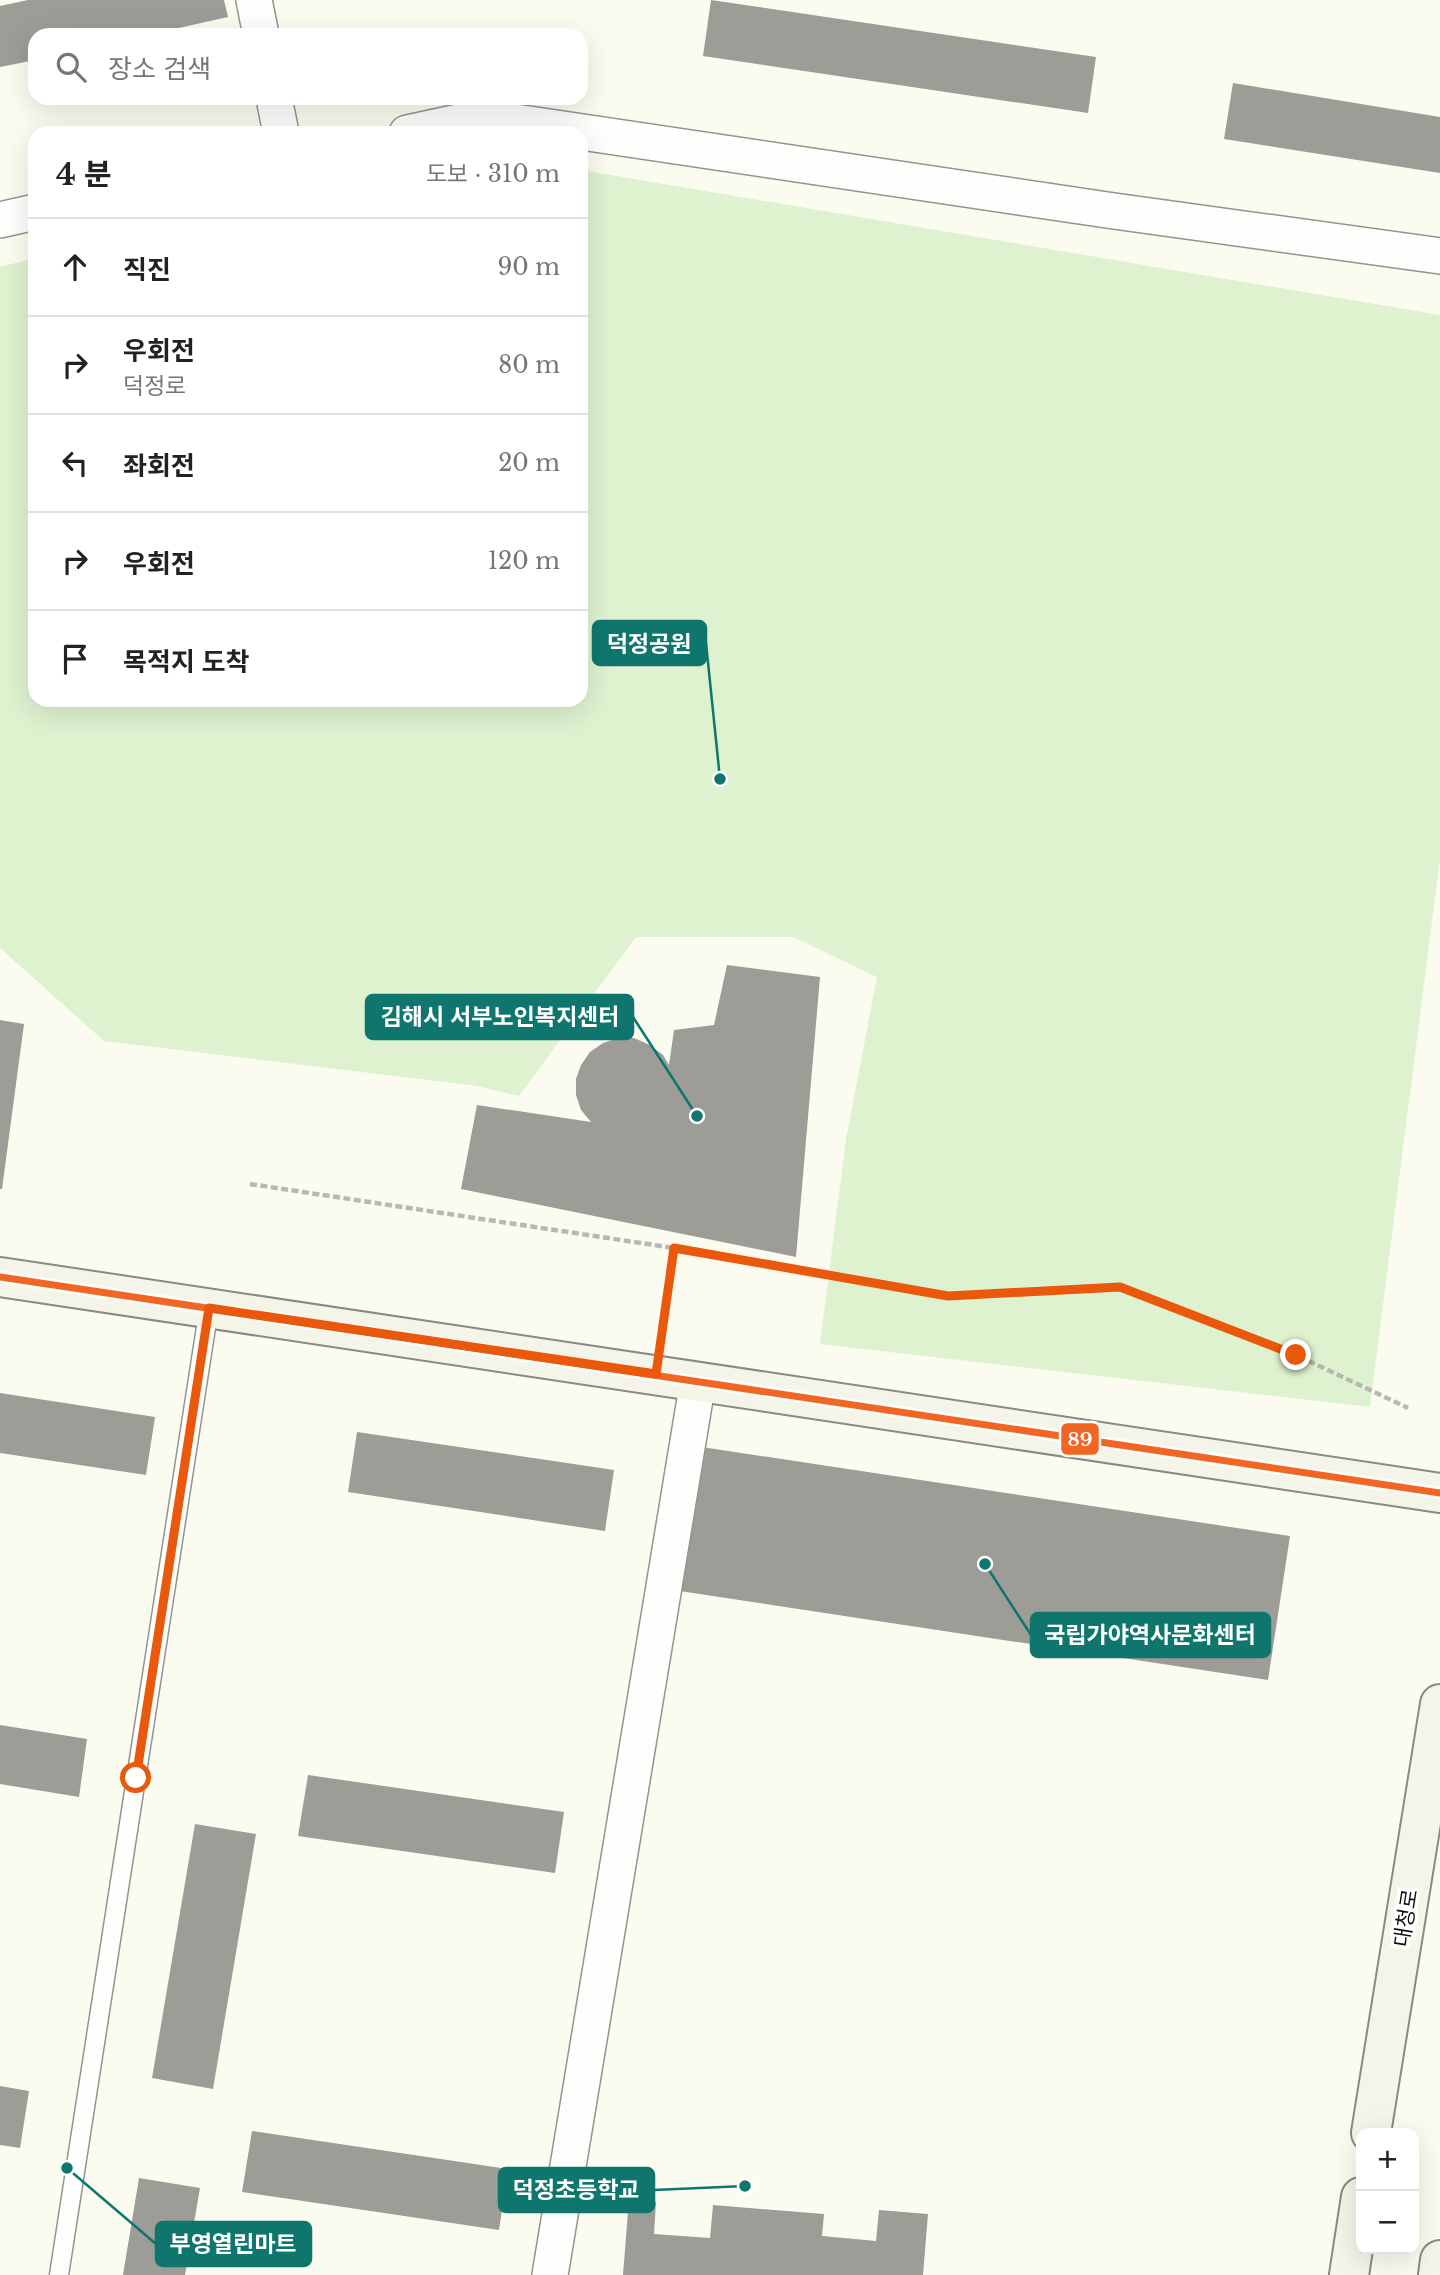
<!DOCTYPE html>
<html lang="ko">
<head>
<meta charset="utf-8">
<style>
  :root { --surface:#fff; --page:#f6f6f6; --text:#222; --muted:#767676; --line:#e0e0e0 }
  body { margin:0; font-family:"Libre Baskerville","Noto Sans KR",serif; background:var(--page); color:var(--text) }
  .controls { position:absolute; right:21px; bottom:21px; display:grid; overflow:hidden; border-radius:14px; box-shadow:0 7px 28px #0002 }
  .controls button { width:63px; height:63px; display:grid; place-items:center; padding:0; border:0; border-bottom:2px solid var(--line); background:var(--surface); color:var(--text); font:35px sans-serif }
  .stop { position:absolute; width:21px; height:21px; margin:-16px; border:5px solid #ea580c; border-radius:50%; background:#fff }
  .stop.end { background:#ea580c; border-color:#fff; box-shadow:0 2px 7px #0008 }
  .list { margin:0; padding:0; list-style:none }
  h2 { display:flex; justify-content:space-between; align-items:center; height:91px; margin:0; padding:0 28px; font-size:30px }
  h2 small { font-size:23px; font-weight:400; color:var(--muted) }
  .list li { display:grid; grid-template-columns:46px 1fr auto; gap:21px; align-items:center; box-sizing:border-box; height:98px; padding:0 28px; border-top:2px solid var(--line) }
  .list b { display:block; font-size:26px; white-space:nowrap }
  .list p { margin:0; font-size:23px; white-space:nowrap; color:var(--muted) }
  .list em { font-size:23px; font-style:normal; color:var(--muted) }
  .icon { flex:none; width:38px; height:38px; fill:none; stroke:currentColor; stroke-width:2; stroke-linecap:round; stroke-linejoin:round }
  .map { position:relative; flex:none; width:1440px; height:2275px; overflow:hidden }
  .search { position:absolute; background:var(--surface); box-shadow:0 7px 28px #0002; left:28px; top:28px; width:560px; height:77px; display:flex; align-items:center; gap:18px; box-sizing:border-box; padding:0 24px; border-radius:21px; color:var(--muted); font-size:26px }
  .panel { position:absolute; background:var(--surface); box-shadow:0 7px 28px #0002; left:28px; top:126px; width:560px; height:581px; border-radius:21px }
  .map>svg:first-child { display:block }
  .green { fill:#def2d0 }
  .building { fill:#9e9c96 }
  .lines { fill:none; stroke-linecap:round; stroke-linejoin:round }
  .lane-casing { stroke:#94948f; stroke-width:21 }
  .street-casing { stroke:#94948f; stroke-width:38 }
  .secondary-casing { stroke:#8a8a85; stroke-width:42 }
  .path { stroke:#b7b7b5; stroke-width:4.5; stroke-dasharray:7 3.5; stroke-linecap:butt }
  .lane { stroke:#fefefd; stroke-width:18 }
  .street { stroke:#fefefd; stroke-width:35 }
  .secondary { stroke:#f4f5e8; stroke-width:38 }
  .bus-1-casing { stroke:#fff; stroke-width:12 }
  .bus-1 { stroke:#f26522; stroke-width:7 }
  .route { stroke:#ea580c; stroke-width:9 }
  .labels { text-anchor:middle; stroke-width:7; stroke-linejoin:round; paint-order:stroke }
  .street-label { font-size:21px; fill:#0c0c0c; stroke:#fff }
  .leader { fill:none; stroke:#0f766e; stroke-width:2.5 }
  .callout-dot { fill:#0f766e; stroke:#fff; stroke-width:2.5 }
  .callout { fill:#0f766e; stroke:#0f766e; stroke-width:2.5 }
  .callout-label { font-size:23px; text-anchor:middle; font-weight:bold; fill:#fff }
  .line-badge { stroke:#fff; stroke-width:2.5 }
  .badge-label { font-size:19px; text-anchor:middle; font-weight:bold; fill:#fff }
</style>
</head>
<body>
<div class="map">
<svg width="1440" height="2275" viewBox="0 0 1440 2275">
  <rect width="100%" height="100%" fill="#fbfbf0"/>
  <polygon class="green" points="581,170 1440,315 1440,859 1370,1407 820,1344 846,1139 877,977 793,937 636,937 519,1096 477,1086 104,1041 0,948 0,267 35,258 35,700 581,700"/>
  <g class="building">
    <polygon points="28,0 224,0 228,17 147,35 35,35 35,60 0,67 0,6"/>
    <polygon points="711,0 1096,57 1088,113 703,56"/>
    <polygon points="1233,83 1440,117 1440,173 1224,139"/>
    <polygon points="727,965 820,977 796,1257 461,1189 477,1105 591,1122 581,1110 576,1095 576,1079 581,1065 590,1052 603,1043 618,1038 634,1038 650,1045 663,1055 669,1065 674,1030 714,1025"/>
    <polygon points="0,1020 24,1024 2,1189 0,1189"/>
    <polygon points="0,1393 155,1417 146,1475 0,1453"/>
    <polygon points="357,1432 614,1470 605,1531 348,1492"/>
    <polygon points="702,1447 1290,1536 1268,1680 680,1591"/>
    <polygon points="0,1725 87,1739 79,1797 0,1784"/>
    <polygon points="308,1775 564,1812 555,1873 298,1836"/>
    <polygon points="195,1824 256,1834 213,2089 152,2078"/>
    <polygon points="0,2086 29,2091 20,2148 0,2145"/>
    <polygon points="252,2131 508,2169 499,2230 242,2192"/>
    <polygon points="139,2178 200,2188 185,2275 123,2275"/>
    <polygon points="629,2199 656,2202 654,2234 710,2238 713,2205 824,2214 822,2236 876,2241 879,2210 928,2214 923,2275 623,2275"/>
  </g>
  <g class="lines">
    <g class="lane-casing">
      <polyline id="lane" points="59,2275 209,1308"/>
    </g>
    <g class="street-casing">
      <g id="street">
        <polyline points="254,0 261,35"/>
        <polyline points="274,98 281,133"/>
        <polyline points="407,133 481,117 1114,211 1440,256"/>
        <polyline points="0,220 35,212"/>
        <polyline points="550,2275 698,1381"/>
      </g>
    </g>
    <g class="secondary-casing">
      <g id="secondary">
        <polyline points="0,1277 1440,1493"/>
        <polyline points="1371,2133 1440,1704"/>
        <polyline points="1349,2275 1361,2197"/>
        <polyline points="1438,2275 1440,2260"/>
      </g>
    </g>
    <g class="path">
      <polyline points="250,1184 674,1248 948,1296 1120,1287 1296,1355 1408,1408"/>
      <polyline points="661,1338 674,1248"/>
    </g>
    <use href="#lane" class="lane"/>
    <use href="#street" class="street"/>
    <use href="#secondary" class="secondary"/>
    <g class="bus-1-casing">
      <polyline id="bus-1" points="0,1277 1440,1493"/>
    </g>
    <use href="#bus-1" class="bus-1"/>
  </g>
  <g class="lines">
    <polyline class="route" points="136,1778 209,1308 656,1374 674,1248 948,1296 1120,1287 1296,1355"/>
  </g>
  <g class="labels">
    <g class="street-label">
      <text transform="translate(1406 1918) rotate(-81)" y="7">대청로</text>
    </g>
  </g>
  <path class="leader" d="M720 779L706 643M697 1116L633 1017M985 1564L1031 1635M745 2186L654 2190M67 2168L156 2244"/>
  <g class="callout-dot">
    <circle cx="720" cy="779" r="7"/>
    <circle cx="697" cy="1116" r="7"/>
    <circle cx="985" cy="1564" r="7"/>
    <circle cx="745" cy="2186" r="7"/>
    <circle cx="67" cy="2168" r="7"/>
  </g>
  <g class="callout">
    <rect x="593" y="621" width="113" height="44" rx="7"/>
    <rect x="366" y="995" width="267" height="44" rx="7"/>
    <rect x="1031" y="1613" width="239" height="44" rx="7"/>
    <rect x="499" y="2168" width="155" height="44" rx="7"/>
    <rect x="156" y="2222" width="155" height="44" rx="7"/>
  </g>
  <g class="callout-label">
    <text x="649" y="652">덕정공원</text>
    <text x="500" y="1025">김해시 서부노인복지센터</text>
    <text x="1150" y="1643">국립가야역사문화센터</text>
    <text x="576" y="2198">덕정초등학교</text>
    <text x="233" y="2252">부영열린마트</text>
  </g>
  <rect class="line-badge" x="1060" y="1422" width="40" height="34" rx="7" fill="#f26522"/>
  <g class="badge-label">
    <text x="1080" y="1446">89</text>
  </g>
</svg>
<div class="controls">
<button>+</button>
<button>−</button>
</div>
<div class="stop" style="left:136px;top:1778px"></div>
<div class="stop end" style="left:1296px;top:1355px"></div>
<div class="search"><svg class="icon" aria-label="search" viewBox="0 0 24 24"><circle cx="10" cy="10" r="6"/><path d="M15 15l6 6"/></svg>장소 검색</div>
<section class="panel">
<h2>4 분<small>도보 · 310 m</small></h2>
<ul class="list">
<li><svg class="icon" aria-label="ahead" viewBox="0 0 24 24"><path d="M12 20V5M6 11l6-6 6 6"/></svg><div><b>직진</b></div><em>90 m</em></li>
<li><svg class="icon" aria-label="right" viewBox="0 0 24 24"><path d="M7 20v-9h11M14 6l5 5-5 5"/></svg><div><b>우회전</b><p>덕정로</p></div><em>80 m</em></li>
<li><svg class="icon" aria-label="left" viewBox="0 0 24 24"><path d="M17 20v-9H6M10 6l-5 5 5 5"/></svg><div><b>좌회전</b></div><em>20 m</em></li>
<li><svg class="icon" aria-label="right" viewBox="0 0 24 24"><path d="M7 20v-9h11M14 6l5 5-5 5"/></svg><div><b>우회전</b></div><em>120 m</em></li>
<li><svg class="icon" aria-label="arrive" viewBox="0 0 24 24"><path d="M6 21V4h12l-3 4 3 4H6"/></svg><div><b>목적지 도착</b></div></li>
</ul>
</section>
</div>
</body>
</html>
